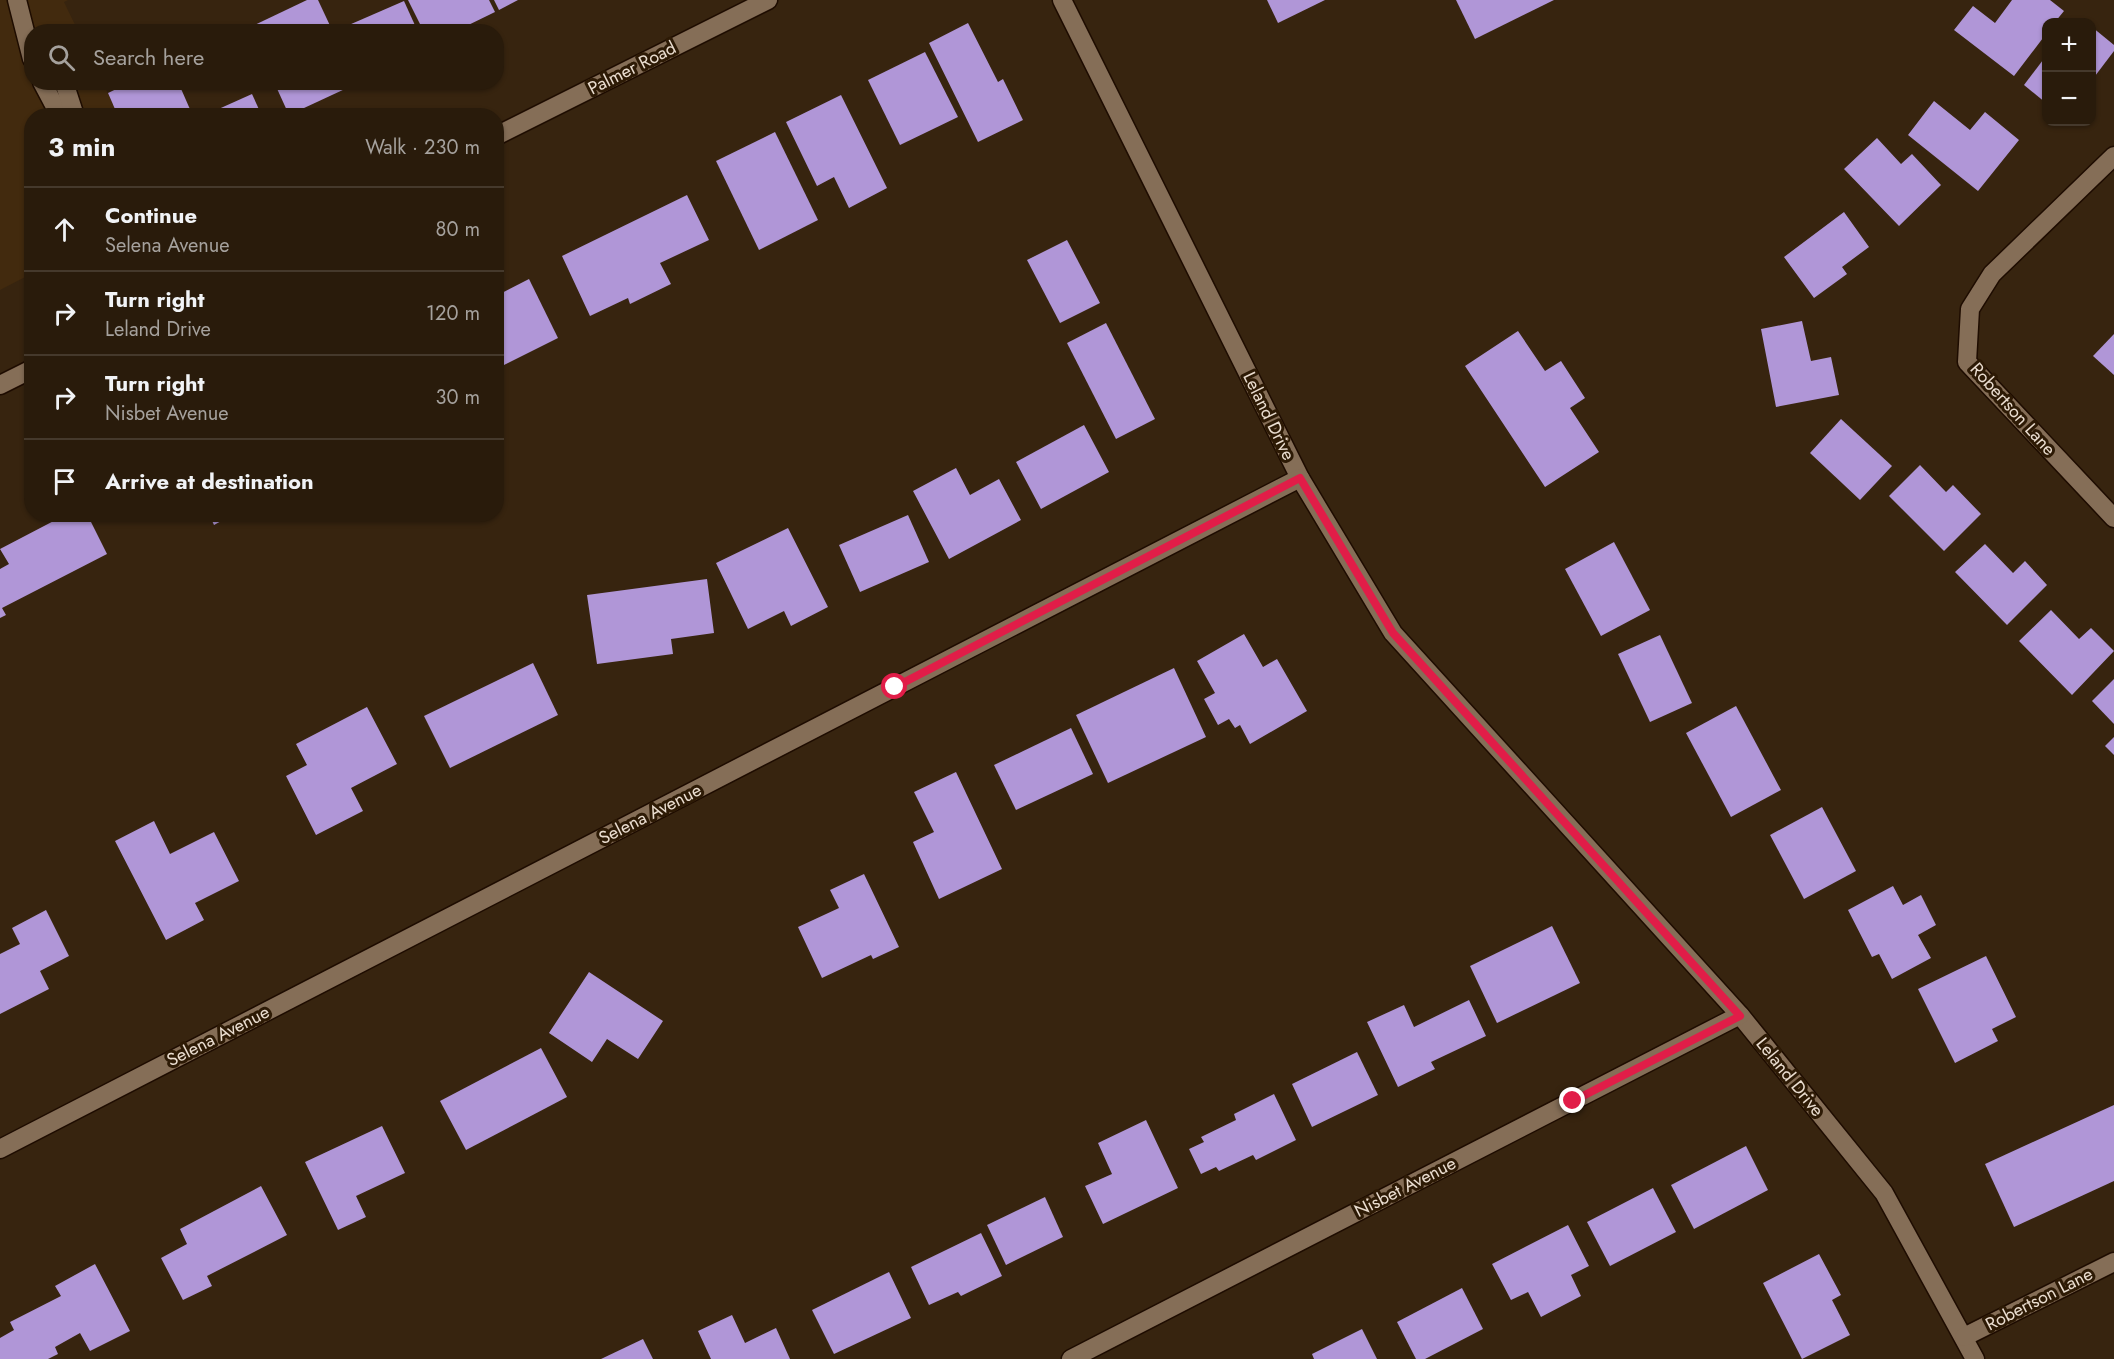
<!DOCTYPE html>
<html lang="en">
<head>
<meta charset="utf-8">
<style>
  :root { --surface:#291b0b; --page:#312414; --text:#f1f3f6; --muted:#a5a19d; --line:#45392c }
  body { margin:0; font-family:Jost,sans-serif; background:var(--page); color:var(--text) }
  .controls { position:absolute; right:18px; top:18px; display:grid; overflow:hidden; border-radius:12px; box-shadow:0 2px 4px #0004 }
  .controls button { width:54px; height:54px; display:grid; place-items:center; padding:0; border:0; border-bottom:2px solid var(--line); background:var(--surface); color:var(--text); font:30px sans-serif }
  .stop { position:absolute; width:18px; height:18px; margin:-14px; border:4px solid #e11d48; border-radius:50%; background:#fff }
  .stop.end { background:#e11d48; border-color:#fff; box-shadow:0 2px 6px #0008 }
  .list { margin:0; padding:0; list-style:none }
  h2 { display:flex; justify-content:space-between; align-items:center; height:78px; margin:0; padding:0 24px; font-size:26px }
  h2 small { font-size:20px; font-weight:400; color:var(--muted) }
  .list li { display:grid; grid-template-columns:39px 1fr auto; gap:18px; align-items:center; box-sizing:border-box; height:84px; padding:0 24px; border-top:2px solid var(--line) }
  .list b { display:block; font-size:22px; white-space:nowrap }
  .list p { margin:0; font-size:20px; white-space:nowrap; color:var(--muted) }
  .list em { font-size:20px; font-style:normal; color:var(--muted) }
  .icon { flex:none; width:33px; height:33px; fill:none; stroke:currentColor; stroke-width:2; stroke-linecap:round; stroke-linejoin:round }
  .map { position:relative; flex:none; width:2114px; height:1359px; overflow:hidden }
  .search { position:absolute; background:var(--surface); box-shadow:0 2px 4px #0004; left:24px; top:24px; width:480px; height:66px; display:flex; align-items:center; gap:15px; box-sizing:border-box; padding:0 21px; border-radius:24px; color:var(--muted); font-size:22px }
  .panel { position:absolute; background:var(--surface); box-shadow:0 2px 4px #0004; left:24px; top:108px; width:480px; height:414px; border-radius:24px }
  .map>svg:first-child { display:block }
  .built { fill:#422a0e }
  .building { fill:#b096d7 }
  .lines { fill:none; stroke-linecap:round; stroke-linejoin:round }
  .minor-casing { stroke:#1e0c00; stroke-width:21 }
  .minor { stroke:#856e57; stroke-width:18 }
  .route { stroke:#e11d48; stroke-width:8 }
  .labels { text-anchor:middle; stroke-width:6; stroke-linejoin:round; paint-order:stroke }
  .street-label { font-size:18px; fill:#eaddd0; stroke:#2d1a05 }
</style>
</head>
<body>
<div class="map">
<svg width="2114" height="1359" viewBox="0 0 2114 1359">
  <rect width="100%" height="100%" fill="#37240f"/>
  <polygon class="built" points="0,0 68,0 64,2 78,31 32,32 32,82 103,83 118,115 32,116 31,274 0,290"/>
  <g class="building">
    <polygon points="307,0 318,0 333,32 250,32 248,28"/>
    <polygon points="408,0 489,0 495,12 454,32 424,32"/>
    <polygon points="494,0 518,0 499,10"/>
    <polygon points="1267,0 1325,0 1278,23"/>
    <polygon points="1456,0 1554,0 1475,39"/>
    <polygon points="2012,0 2050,0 2064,11 2055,22 2046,22 2046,34 2014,76 1954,30 1973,6 1995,23"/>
    <polygon points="404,1 418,32 344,32 342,28"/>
    <polygon points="968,23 998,82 1003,79 1023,120 978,142 929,43"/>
    <polygon points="2092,27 2114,45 2114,51 2092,80"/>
    <polygon points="925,52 958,117 900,145 868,80"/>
    <polygon points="2046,56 2046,103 2024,85"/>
    <polygon points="131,82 178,82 193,116 118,116 108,93"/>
    <polygon points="274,82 360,82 289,115"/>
    <polygon points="252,94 262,116 203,116"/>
    <polygon points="841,95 887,188 849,208 834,177 817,186 786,122"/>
    <polygon points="1934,101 1970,130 1985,112 2019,140 1978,191 1908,135"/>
    <polygon points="775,132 818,220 759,250 716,161"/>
    <polygon points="1877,138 1901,164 1912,154 1941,185 1899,226 1844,169"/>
    <polygon points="687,195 709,240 660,263 671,284 630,304 628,298 590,316 562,256"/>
    <polygon points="1844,212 1869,247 1842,267 1847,274 1814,298 1784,257"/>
    <polygon points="1067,240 1100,303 1060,323 1027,260"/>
    <polygon points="529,279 558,338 496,369 496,296"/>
    <polygon points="1802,321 1811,361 1831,357 1839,395 1776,407 1761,329"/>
    <polygon points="1106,323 1155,419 1116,439 1067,343"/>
    <polygon points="1518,331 1545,371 1561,361 1585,398 1570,408 1599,452 1545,487 1465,366"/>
    <polygon points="2114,334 2114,375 2093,356"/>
    <polygon points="1841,419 1892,466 1860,500 1810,453"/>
    <polygon points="1084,425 1109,472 1041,509 1016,462"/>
    <polygon points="1920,465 1946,492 1953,485 1981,514 1944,551 1889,496"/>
    <polygon points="956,468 970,495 999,479 1021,520 949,559 913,491"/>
    <polygon points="67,514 87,514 107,554 2,608 6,615 0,618 0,569 9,564 0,549"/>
    <polygon points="209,514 234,514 214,525"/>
    <polygon points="908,515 929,562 860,592 839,545"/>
    <polygon points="788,528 828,607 791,626 784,611 748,629 716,563"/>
    <polygon points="1614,542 1650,610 1601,636 1565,569"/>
    <polygon points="1985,544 2013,573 2025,561 2047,585 2007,625 1955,572"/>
    <polygon points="707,579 714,633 671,639 673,654 597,664 587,595"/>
    <polygon points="2051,610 2079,639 2091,628 2114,651 2072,695 2019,641"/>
    <polygon points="1244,634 1263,667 1277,659 1307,711 1250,744 1240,725 1235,728 1229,719 1218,725 1204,699 1215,693 1197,661"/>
    <polygon points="1660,635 1692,703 1650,722 1618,654"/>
    <polygon points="533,663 558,715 450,768 424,716"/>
    <polygon points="1174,668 1206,737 1108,783 1076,715"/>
    <polygon points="2114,679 2114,724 2092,701"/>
    <polygon points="1736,706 1781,790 1731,817 1686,733"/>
    <polygon points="367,707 397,764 351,788 363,811 316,835 286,776 307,765 296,744"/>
    <polygon points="1071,728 1093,774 1016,810 994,765"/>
    <polygon points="2114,737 2114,755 2105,746"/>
    <polygon points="956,772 1002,869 939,899 913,842 934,832 914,792"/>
    <polygon points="1822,807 1856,871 1804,899 1770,835"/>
    <polygon points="154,821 170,854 214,832 239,881 195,903 204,920 166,940 115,841"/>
    <polygon points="864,874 899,947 873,959 871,955 822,978 798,927 839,908 830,890"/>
    <polygon points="1893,886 1903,905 1921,895 1936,925 1918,935 1931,958 1892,979 1879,954 1872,957 1848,910"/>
    <polygon points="46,910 69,956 40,971 49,989 0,1014 0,954 20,944 12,928"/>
    <polygon points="1552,926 1580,983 1497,1023 1470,966"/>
    <polygon points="1986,956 2016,1017 1992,1029 1998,1041 1955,1063 1918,989"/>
    <polygon points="589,972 663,1021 638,1059 607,1039 592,1062 549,1033"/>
    <polygon points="1469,1000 1486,1036 1431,1062 1435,1069 1398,1087 1367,1022 1404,1005 1414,1027"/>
    <polygon points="541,1048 567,1097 466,1150 440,1101"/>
    <polygon points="1357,1052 1378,1095 1312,1127 1292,1084"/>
    <polygon points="1274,1094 1296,1140 1256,1160 1253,1155 1219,1171 1216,1167 1201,1174 1189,1149 1204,1142 1201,1137 1236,1120 1234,1114"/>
    <polygon points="2114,1105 2114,1181 2014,1227 1985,1164"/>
    <polygon points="1146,1120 1178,1188 1103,1224 1085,1186 1112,1174 1098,1143"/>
    <polygon points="382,1126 405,1173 356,1196 366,1217 338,1230 305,1162"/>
    <polygon points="1746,1146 1768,1190 1694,1229 1671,1185"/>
    <polygon points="261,1186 287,1235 207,1276 212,1286 183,1300 161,1258 187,1244 180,1229"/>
    <polygon points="1653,1188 1676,1232 1610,1266 1587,1222"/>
    <polygon points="1045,1197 1063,1237 1006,1265 987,1225"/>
    <polygon points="1568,1225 1589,1266 1571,1275 1581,1296 1541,1317 1528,1292 1511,1300 1492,1264"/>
    <polygon points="981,1233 1002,1276 961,1296 958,1292 929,1305 911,1267"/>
    <polygon points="1819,1254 1841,1295 1832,1300 1850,1335 1802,1359 1763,1283"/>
    <polygon points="95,1264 130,1331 90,1351 80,1333 55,1347 58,1354 48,1359 0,1359 0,1338 14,1330 10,1322 61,1296 55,1286"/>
    <polygon points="889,1272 911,1318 834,1354 812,1310"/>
    <polygon points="1462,1288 1483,1329 1425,1359 1416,1359 1397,1322"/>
    <polygon points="732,1315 745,1343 776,1328 790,1359 711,1359 698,1331"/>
    <polygon points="1362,1329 1377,1359 1314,1359 1312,1354"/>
    <polygon points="643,1339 653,1359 601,1359"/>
  </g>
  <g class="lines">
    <g class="minor-casing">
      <g id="minor">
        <polyline points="17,0 32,59"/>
        <polyline points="1062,0 1300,478 1393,633 1740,1015 1884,1193 1975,1359"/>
        <polyline points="42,82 60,116"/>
        <polyline points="64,82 75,116"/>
        <polyline points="496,136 768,0"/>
        <polyline points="2114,156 1992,274 1970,309 1967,362 2114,518"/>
        <polyline points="0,385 32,369"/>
        <polyline points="0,1149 1300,478"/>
        <polyline points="1964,1337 2114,1262"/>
        <polyline points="1071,1359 1740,1015"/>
      </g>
    </g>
    <use href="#minor" class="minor"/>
  </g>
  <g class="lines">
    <polyline class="route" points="895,687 1300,478 1393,633 1740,1016 1573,1101"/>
  </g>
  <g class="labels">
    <g class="street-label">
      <text transform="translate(632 68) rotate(-27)" y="6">Palmer Road</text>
      <text transform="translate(2013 409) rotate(48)" y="6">Robertson Lane</text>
      <text transform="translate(1269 416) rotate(64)" y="6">Leland Drive</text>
      <text transform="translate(650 814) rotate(-27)" y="6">Selena Avenue</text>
      <text transform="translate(218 1036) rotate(-27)" y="6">Selena Avenue</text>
      <text transform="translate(1790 1077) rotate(51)" y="6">Leland Drive</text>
      <text transform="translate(1405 1187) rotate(-27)" y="6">Nisbet Avenue</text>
      <text transform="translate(2039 1299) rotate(-27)" y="6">Robertson Lane</text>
    </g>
  </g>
</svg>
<div class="controls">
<button>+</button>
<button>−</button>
</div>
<div class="stop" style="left:895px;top:687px"></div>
<div class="stop end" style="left:1573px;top:1101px"></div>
<div class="search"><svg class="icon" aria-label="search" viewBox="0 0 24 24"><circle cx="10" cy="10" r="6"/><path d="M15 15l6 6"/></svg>Search here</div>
<section class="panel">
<h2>3 min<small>Walk · 230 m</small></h2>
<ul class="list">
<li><svg class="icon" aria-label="ahead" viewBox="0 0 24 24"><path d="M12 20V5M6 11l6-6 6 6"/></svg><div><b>Continue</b><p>Selena Avenue</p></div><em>80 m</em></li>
<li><svg class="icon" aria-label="right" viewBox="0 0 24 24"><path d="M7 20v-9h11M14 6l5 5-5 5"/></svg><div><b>Turn right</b><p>Leland Drive</p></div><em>120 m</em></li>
<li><svg class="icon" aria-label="right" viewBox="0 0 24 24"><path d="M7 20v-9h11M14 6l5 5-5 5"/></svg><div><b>Turn right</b><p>Nisbet Avenue</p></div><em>30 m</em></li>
<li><svg class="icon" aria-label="arrive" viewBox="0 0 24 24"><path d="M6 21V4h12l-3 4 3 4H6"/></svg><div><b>Arrive at destination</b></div></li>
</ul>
</section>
</div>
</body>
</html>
